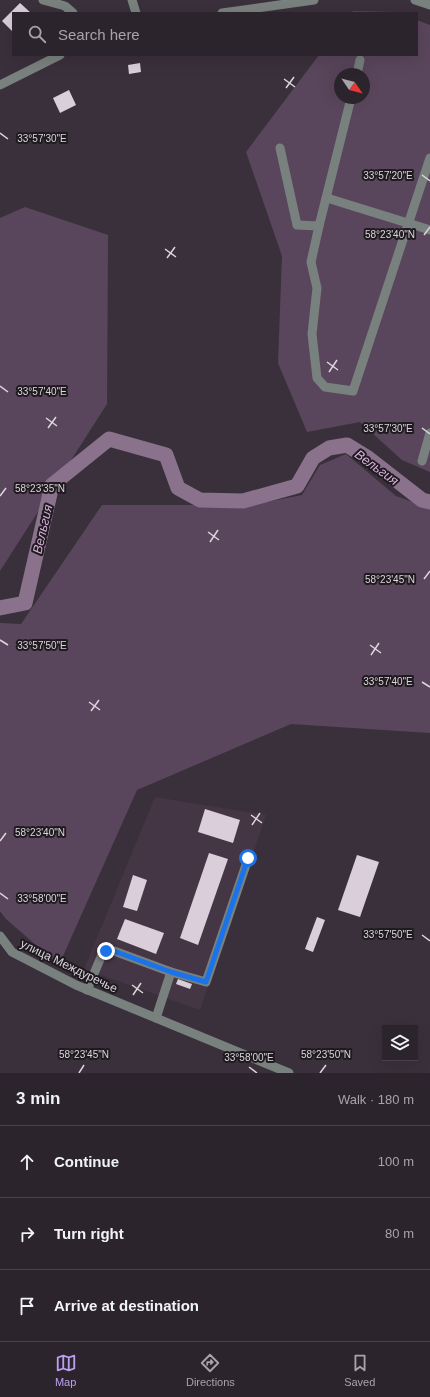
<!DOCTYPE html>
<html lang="en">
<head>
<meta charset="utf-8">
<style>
  :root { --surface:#2c242c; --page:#342c34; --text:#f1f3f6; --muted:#a6a4a9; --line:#484148; --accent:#bca0f2 }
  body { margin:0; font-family:Arial,sans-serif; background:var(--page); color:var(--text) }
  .controls { position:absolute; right:12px; bottom:12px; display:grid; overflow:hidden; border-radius:0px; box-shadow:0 4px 16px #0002 }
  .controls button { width:36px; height:36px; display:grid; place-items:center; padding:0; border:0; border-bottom:1px solid var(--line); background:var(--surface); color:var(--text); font:20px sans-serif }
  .compass { position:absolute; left:334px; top:68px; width:36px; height:36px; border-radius:50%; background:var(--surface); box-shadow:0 4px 16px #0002; rotate:125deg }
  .stop { position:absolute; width:12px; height:12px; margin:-9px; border:3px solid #1a73e8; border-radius:50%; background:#fff }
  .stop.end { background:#1a73e8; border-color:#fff; box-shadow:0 1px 4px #0008 }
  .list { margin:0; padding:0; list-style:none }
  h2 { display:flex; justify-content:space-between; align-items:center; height:52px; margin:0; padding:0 16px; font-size:17px }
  h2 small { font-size:13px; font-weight:400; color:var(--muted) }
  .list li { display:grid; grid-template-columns:26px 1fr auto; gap:12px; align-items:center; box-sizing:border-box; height:72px; padding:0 16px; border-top:1px solid var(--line) }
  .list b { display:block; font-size:15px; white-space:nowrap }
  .list em { font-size:13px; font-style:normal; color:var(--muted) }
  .icon { flex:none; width:22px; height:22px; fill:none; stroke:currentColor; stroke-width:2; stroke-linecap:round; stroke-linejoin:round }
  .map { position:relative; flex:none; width:430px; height:1073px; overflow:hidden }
  .search { position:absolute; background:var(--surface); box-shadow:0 4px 16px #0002; left:12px; right:12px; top:12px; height:44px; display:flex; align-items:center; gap:10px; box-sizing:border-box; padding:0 14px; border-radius:0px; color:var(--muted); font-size:15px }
  .sheet { height:268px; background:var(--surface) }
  nav { display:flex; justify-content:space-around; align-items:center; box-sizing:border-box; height:56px; border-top:1px solid var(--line); background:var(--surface); font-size:11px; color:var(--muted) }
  nav a { display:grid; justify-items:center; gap:2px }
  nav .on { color:var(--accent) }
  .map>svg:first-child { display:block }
  .built { fill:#453646 }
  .green { fill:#5a465c; fill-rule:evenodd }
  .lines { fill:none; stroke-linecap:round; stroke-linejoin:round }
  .river { stroke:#8a728c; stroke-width:15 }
  .building { fill:#dacedb }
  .minor { stroke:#79817e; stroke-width:9 }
  .route { stroke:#1a73e8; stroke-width:5 }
  .ticks { fill:none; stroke:#dcd6dc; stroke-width:1.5 }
  .labels { text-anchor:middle; stroke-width:4; stroke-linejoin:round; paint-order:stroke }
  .street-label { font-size:12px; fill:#dcd6dc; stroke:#1f1a1f }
  .water-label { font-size:13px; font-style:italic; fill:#daafdd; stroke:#1f1a1f }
  .ticks-label { font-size:10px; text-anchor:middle; fill:#dcd6dc; stroke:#1f1a1f; stroke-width:4; stroke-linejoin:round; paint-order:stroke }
</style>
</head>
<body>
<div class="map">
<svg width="430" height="1073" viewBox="0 0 430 1073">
  <rect width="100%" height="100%" fill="#3a303b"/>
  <polygon class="built" points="155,797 266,815 200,1010 84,969"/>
  <g class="green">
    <polygon points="353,11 395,12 398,13 351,13"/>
    <path d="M417,20L430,25V472L402,460L360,422L307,432L278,363L282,256L246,152L319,55H417ZM340,74H364V98H340Z"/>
    <polygon points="25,207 108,235 107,404 0,571 0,218"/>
    <polygon points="346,454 396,496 430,508 430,733 291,724 137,790 59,965 6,919 0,911 0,623 21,624 102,505 251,505 302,495 320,465"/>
  </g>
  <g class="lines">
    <polyline class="river" points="0,608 25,603 52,485 109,439 166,455 178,488 200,500 243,501 297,486 313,458 329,448 347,445 368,458 422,500 430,502"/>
  </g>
  <g class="building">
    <polygon points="20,3 31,13 13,13 13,32 2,21"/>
    <polygon points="140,63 141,72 129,74 128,65"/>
    <polygon points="69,90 76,105 60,113 53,98"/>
    <polygon points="205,809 240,820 233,843 198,832"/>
    <polygon points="209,853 228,859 198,945 180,938"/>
    <polygon points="357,855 379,862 360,917 338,910"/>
    <polygon points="133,875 147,880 137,911 123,907"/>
    <polygon points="317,917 325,920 313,952 305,949"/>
    <polygon points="125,919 164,933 156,954 117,939"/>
    <polygon points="178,979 192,984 190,989 176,984"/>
  </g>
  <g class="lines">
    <g class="minor">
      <polyline points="43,0 65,6 73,13"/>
      <polyline points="132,0 136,13"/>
      <polyline points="415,0 430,5"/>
      <polyline points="222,13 314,0"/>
      <polyline points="357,74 360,60"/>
      <polyline points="0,85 60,55"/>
      <polyline points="280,148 297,225 319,226 351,98"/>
      <polyline points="327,198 430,230"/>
      <polyline points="319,226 311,262 317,288 312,334 317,378 325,387 353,391 430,158"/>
      <polyline points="422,461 430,433"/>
      <polyline points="0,936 12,952 76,985 289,1073"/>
      <polyline points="171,972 206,982 248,859"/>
      <polyline points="87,990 101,957 106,951 114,951 171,972 156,1018"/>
    </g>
  </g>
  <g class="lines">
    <polyline class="route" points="106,951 114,951 171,972 206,982 248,858"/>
  </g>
  <path class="ticks" d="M284,79L295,87M286,88L294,77M0,133L8,139M422,175L430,181M424,235L430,227M165,249L176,257M167,258L175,247M327,362L338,370M329,372L337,360M0,386L8,392M46,418L57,426M48,428L56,417M422,428L430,434M0,496L6,488M208,532L219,540M210,542L218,530M424,579L430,571M0,640L8,645M370,645L381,653M371,655L379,643M422,682L430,687M89,702L100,710M91,711L99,700M251,815L262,823M252,825L260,813M0,841L6,833M0,893L8,899M422,935L430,941M132,985L143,993M133,995L141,983M249,1067L257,1073M79,1073L84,1065M320,1073L326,1065"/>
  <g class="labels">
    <g class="street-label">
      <text transform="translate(69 966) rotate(26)" y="4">улица Междуречье</text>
    </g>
    <g class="water-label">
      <text transform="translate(377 467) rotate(36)" y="5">Вельгия</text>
      <text transform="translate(42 529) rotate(-77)" y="5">Вельгия</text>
    </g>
  </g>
  <g class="ticks-label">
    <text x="42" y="142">33°57'30"E</text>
    <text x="388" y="179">33°57'20"E</text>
    <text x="390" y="238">58°23'40"N</text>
    <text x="42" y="395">33°57'40"E</text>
    <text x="388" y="432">33°57'30"E</text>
    <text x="40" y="492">58°23'35"N</text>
    <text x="390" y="583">58°23'45"N</text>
    <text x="42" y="649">33°57'50"E</text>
    <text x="388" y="685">33°57'40"E</text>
    <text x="40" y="836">58°23'40"N</text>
    <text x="42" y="902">33°58'00"E</text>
    <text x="388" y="938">33°57'50"E</text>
    <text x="84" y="1058">58°23'45"N</text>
    <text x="326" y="1058">58°23'50"N</text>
    <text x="249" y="1061">33°58'00"E</text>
  </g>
</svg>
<div class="controls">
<button><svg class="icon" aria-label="layers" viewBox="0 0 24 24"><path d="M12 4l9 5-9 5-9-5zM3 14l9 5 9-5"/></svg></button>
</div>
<svg class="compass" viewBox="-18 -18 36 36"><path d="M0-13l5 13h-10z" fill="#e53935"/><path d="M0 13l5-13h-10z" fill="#a6a4a9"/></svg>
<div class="stop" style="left:248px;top:858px"></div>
<div class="stop end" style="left:106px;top:951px"></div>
<div class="search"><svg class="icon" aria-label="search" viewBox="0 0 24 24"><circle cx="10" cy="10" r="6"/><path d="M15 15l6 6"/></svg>Search here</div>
</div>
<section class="sheet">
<h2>3 min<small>Walk · 180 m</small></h2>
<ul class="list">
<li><svg class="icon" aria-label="ahead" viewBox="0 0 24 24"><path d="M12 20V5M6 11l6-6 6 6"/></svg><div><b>Continue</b></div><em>100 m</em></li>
<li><svg class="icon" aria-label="right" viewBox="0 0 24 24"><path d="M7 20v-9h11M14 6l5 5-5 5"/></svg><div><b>Turn right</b></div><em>80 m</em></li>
<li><svg class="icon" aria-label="arrive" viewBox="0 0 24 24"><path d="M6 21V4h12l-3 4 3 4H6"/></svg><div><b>Arrive at destination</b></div></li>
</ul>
</section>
<nav>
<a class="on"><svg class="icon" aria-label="map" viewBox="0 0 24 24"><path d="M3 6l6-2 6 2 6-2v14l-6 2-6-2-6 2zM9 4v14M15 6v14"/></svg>Map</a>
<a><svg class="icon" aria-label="directions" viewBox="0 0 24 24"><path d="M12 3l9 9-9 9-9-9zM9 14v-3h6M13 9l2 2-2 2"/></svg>Directions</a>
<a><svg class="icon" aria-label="saved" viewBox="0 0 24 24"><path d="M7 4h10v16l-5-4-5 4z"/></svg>Saved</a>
</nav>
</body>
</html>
